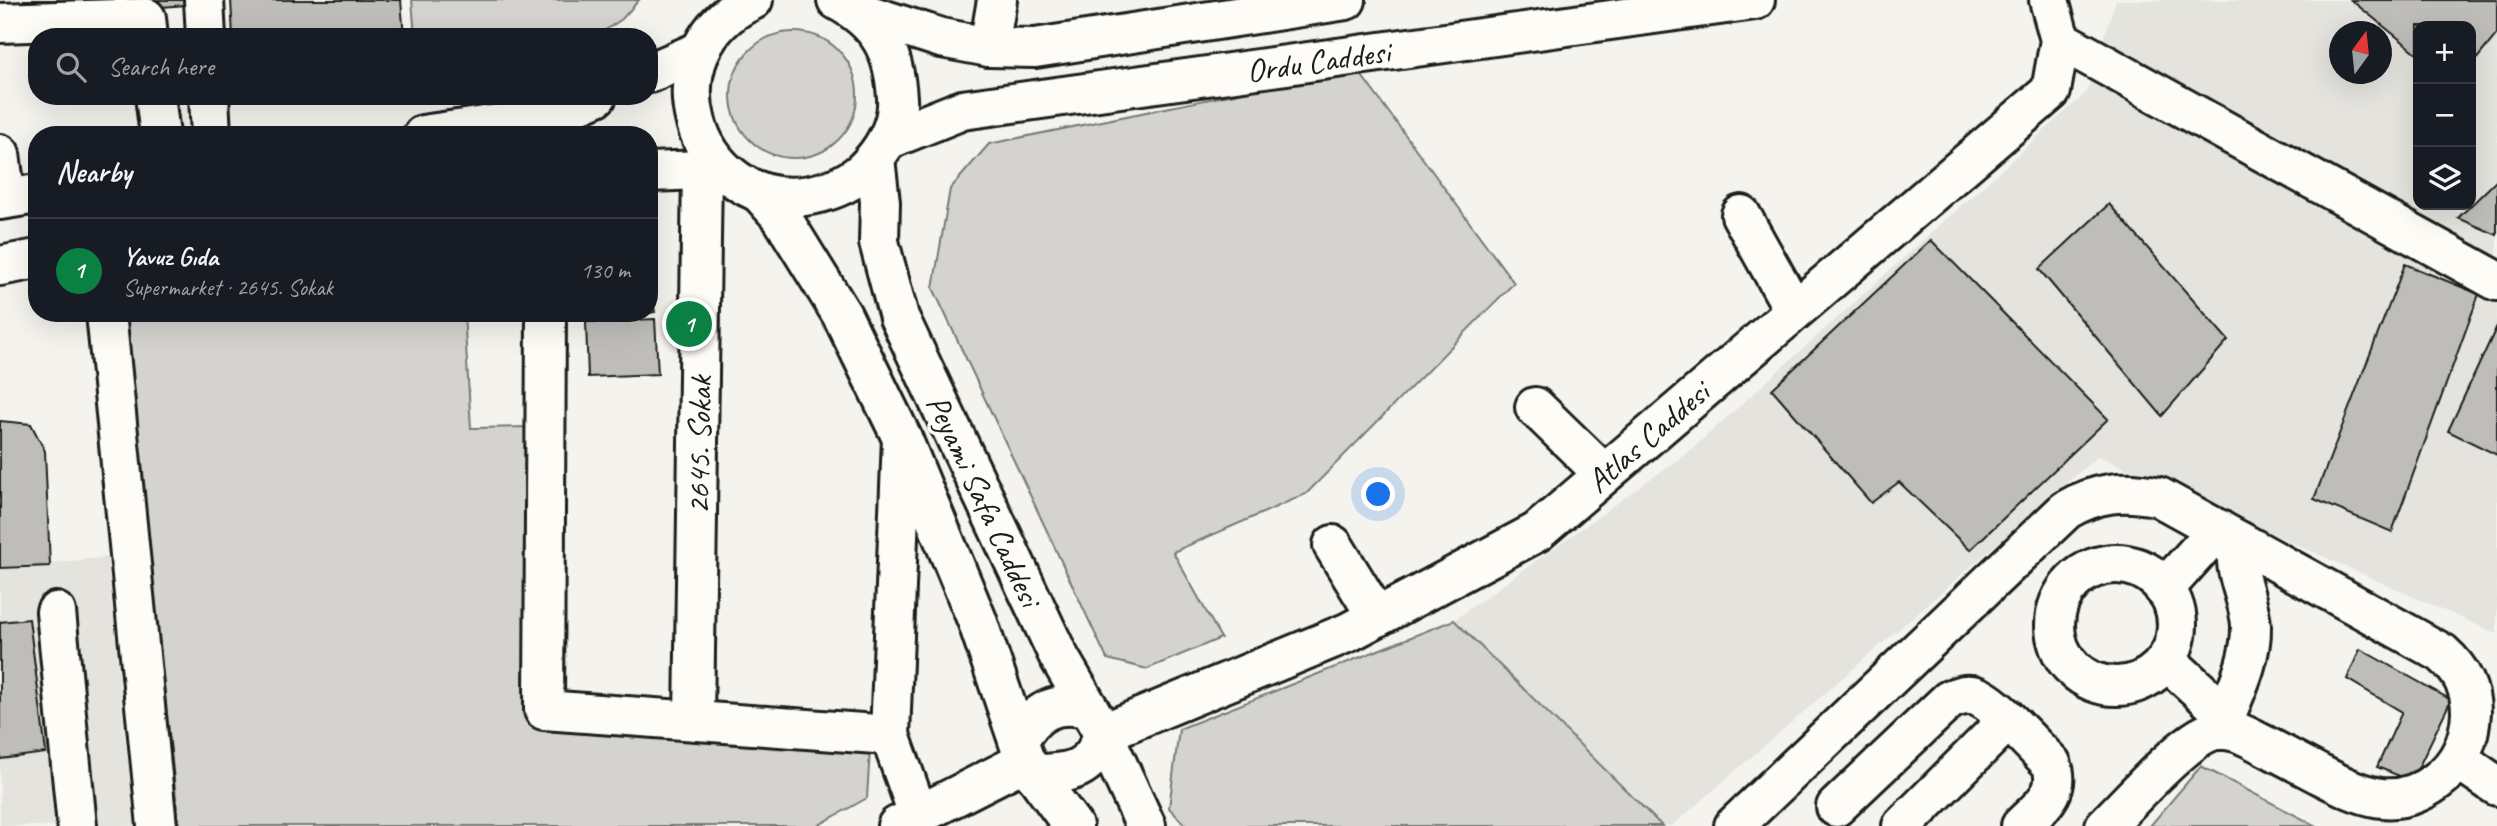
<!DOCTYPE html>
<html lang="en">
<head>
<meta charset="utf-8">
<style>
  :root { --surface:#171b24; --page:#242831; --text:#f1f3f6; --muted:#9ea1a6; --line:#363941; --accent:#0b8043 }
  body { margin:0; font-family:Caveat,sans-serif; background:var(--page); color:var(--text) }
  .controls { position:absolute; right:21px; top:21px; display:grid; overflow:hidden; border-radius:14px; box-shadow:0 7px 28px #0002 }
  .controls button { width:63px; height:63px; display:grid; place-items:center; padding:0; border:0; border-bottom:2px solid var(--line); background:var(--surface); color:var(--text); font:35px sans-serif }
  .compass { position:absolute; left:2329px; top:21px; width:63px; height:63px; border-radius:50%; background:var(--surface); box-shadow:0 7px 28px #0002; rotate:15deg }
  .you { position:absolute; left:1379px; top:495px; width:24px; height:24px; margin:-18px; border:5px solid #fff; border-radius:50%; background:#1a73e8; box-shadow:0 0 0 10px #1a73e833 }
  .badge { display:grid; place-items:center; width:46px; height:46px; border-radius:50%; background:var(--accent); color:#fff; font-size:23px; font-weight:700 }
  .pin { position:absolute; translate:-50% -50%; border:4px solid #fff; box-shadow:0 2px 7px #0006 }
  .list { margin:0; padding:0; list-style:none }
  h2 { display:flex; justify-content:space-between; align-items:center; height:91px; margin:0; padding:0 28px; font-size:30px }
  h2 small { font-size:23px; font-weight:400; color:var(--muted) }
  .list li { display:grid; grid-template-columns:46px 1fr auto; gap:21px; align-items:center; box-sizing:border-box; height:105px; padding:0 28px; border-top:2px solid var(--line) }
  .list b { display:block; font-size:26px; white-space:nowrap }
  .list p { margin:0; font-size:23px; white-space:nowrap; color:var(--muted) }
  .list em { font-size:23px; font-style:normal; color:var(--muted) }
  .icon { flex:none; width:38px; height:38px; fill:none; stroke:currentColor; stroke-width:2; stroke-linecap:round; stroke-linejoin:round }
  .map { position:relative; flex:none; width:2497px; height:826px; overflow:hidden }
  .search { position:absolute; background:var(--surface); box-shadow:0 7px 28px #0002; left:28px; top:28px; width:630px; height:77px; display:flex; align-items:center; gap:18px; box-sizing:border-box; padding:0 24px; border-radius:28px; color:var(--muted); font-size:26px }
  .panel { position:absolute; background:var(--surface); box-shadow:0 7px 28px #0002; left:28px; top:126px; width:630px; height:196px; border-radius:28px }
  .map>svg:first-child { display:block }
  .built { fill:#e4e3de; fill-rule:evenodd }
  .green { fill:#d4d3cf; stroke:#787876; stroke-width:2 }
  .building { fill:#bebdba; stroke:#1c1c1c; stroke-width:2 }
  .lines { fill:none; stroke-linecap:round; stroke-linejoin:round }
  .minor-casing { stroke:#1c1c1c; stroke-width:44 }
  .major-casing { stroke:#1c1c1c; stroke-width:44 }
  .minor { stroke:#fdfcf7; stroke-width:38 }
  .major { stroke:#fdfcf7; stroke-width:38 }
  .labels { text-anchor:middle; stroke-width:7; stroke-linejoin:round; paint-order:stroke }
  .street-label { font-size:33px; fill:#1c1c1c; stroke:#fdfcf7 }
</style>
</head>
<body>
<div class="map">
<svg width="2497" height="826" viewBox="0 0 2497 826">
  <rect width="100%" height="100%" fill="#f4f3ee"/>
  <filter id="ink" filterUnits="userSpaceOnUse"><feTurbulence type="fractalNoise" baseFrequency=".0143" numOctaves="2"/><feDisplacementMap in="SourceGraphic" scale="14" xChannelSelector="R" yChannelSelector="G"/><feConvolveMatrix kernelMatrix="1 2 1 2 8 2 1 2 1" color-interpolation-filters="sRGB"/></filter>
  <g filter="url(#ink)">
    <g class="built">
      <path d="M2116,0H2497V634L2098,456L1672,826H1662L1454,620L1691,450L2086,93ZM2418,26H2471V205H2418ZM2340,32H2382V74H2340Z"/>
      <polygon points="107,557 134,826 0,826 0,569"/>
    </g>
    <g class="green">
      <polygon points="412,0 639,0 622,19 595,37 415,37"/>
      <circle cx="794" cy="95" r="63"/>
      <polygon points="1357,69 1514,283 1306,494 1173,552 1221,638 1147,669 1107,659 933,288 950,189 989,144"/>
      <polygon points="124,313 464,313 471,428 532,427 535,723 870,750 867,798 817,826 179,826"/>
      <polygon points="1454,620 1662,826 1186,826 1169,808 1179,729"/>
      <polygon points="2201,766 2316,826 2150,826"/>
    </g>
    <g class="building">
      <polygon points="24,0 198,0 198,4 25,18"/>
      <polygon points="231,0 401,0 404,37 233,37"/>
      <polygon points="2351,0 2497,0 2497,34 2471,66 2471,26 2418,26 2418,54"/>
      <polygon points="2497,180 2497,235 2458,218"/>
      <polygon points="2109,204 2228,340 2162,416 2039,269"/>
      <polygon points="1931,240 2108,419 1970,550 1899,482 1871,503 1772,389"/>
      <polygon points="2405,264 2479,294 2392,532 2314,499"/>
      <polygon points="649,284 655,312 649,313"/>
      <polygon points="579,313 632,313 579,315"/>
      <polygon points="655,319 658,374 588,377 586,322"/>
      <polygon points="2497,326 2497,455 2448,431"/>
      <polygon points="0,421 31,424 45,451 50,566 0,568"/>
      <polygon points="29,619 46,753 0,759 0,622"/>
      <polygon points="2360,649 2451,700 2412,781 2377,767 2402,712 2347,679"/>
    </g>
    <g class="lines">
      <g class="minor-casing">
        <g id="minor">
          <polyline points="204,0 206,37"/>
          <polyline points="0,23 146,18 148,37"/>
          <polyline points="2060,40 2497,281"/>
          <polyline points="989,47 997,0"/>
          <polyline points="155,96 160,135"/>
          <polyline points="209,96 211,135"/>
          <polyline points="0,154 6,199"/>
          <polyline points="1741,215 1794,310"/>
          <polyline points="106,313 157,826"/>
          <polyline points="546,313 544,710 890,735"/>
          <polyline points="1535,407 1604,474"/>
          <polyline points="902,438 890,735 918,814"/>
          <polyline points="1333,545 1377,617"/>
          <circle cx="2116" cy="625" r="61"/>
          <polyline points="2164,589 2218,529"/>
          <polyline points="56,612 77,826"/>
          <polyline points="2166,660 2226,715"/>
          <polyline points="694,720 702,170"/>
          <path d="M2220,730C2232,698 2252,662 2251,626C2250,598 2230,569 2239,541"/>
          <polyline points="1103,733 1349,632 1537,532 2051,91 2060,40 2049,0"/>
          <polyline points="2459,760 2497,786"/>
          <path d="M1836,807L1949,700C1958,696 1966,693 1976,696C1994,701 2035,748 2051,763C2063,792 2040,807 2021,826"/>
          <polyline points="897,826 1025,761"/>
          <path d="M1734,826L2066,510C2096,492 2124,489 2159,497L2442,653C2460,669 2471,687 2471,712C2470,740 2459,765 2437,781C2394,813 2360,795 2319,774C2300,764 2281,754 2262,744C2248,737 2234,728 2217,730C2188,734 2128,804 2105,826"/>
          <polyline points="1902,826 2007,721"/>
        </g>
      </g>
      <g class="major-casing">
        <g id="major">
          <path d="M753,0C646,48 690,209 804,196C826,193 845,186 862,172C882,153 899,126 897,98C894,50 879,23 837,0"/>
          <polyline points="857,11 941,38 989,47 1035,48 1346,0"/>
          <polyline points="649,73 700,51"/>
          <path d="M423,135C481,126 544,121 597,96"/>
          <polyline points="887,140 962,110 1755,0"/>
          <polyline points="875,159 880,202 879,242 899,317 1058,655 1103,733 1146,826"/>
          <polyline points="649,172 702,170 731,176"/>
          <polyline points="758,191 782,218 842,315 902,438 977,620 1025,761 1073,826"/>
          <polyline points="0,200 37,194"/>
          <polyline points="0,266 37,259"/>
          <path d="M1019,740C1035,710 1057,700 1089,709"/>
          <path d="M1034,774C1069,774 1093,771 1103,733"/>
        </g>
      </g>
      <use href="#minor" class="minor"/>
      <use href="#major" class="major"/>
    </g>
  </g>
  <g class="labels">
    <g class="street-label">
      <text transform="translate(1318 60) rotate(-8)" y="12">Ordu Caddesi</text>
      <text transform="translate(1647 436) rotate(-41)" y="12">Atlas Caddesi</text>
      <text transform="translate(698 445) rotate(-89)" y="12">2645. Sokak</text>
      <text transform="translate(985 500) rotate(65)" y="12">Peyami Safa Caddesi</text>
    </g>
  </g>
</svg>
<div class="controls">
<button>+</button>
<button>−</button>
<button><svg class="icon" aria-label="layers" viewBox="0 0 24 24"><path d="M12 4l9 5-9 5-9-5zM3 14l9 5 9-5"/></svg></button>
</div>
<svg class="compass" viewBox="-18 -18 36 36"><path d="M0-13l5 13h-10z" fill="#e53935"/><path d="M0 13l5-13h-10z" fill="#9ea1a6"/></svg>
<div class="you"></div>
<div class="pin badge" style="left:689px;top:324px">1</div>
<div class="search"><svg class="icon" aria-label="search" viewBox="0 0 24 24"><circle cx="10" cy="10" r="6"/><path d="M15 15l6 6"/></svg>Search here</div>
<section class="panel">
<h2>Nearby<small></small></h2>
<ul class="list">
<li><span class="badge">1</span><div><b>Yavuz Gıda</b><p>Supermarket · 2645. Sokak</p></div><em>130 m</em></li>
</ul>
</section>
</div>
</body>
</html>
